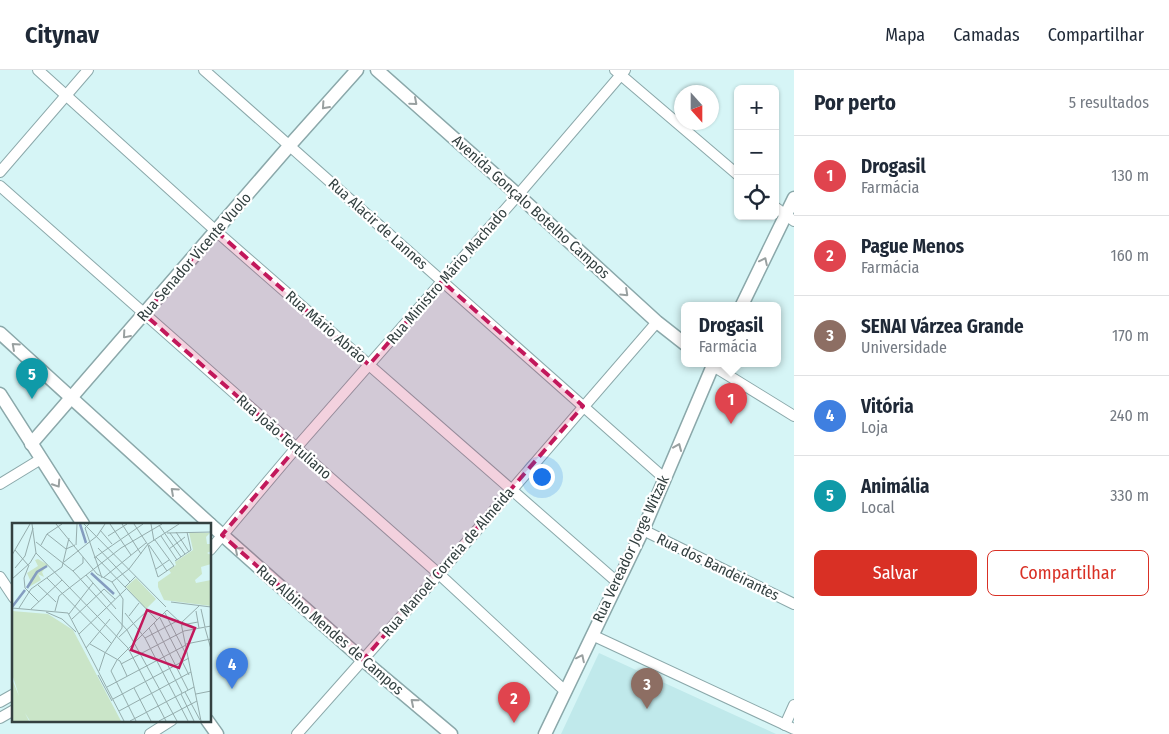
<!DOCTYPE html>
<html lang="pt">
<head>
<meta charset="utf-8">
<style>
  :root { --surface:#fff; --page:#f2f2f3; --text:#1f2937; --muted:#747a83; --line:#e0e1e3; --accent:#d93025 }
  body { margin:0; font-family:"Fira Sans Condensed",sans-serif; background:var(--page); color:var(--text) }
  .controls { position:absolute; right:15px; top:15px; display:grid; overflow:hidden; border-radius:8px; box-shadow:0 1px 4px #0004 }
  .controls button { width:45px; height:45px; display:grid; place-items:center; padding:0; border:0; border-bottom:1px solid var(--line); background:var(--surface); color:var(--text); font:25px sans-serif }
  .compass { position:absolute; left:674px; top:15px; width:45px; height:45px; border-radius:50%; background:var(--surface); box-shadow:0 1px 4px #0004; rotate:159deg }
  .you { position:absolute; left:541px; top:406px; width:18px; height:18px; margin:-12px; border:4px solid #fff; border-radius:50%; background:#1a73e8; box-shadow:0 0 0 8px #1a73e833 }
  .badge { display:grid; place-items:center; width:32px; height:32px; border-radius:50%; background:var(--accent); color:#fff; font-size:16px; font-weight:700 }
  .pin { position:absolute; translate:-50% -41px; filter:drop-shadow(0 1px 2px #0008) }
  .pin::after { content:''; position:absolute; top:26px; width:18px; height:15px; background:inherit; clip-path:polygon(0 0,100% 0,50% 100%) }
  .popup { position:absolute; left:681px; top:232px; width:100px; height:65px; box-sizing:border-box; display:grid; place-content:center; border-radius:8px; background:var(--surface); filter:drop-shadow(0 1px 4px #0005); font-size:16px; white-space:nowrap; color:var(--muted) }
  .popup b { font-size:19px; color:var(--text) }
  .popup::after { content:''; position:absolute; left:50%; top:100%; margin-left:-10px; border:10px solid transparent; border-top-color:var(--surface) }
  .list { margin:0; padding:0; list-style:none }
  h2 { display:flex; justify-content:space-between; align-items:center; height:65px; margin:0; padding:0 20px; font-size:21px }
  h2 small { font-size:16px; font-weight:400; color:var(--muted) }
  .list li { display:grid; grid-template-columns:32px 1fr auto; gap:15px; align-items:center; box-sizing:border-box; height:80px; padding:0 20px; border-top:1px solid var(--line) }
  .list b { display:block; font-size:19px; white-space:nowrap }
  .list p { margin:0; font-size:16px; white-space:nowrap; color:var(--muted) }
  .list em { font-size:16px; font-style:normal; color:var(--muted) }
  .actions { display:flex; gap:10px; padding:15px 20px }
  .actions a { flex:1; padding:11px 0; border:1px solid var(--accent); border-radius:8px; text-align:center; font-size:18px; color:var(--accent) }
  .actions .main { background:var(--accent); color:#fff }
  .icon { flex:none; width:28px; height:28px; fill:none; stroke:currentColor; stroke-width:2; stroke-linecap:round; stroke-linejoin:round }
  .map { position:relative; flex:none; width:794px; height:664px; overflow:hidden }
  header { display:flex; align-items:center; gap:30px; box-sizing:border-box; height:70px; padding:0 25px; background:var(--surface); border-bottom:1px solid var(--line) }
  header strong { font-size:24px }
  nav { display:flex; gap:28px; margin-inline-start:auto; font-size:18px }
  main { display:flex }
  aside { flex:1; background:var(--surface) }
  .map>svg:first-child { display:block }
  .built { fill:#c0e9eb }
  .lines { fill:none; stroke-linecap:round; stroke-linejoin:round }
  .minor-casing { stroke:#8ba8aa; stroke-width:12 }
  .tertiary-casing { stroke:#8ba8aa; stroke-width:15 }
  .minor { stroke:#fff; stroke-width:10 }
  .tertiary { stroke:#fff; stroke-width:12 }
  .oneway { stroke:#99a0a0 }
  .marked { fill:#c2185b; fill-opacity:0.2; stroke:#c2185b; stroke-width:4; stroke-dasharray:10 6; stroke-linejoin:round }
  .labels { text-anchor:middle; stroke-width:4.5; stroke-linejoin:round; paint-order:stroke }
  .street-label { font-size:15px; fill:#334040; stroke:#fff }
  .inset-river { fill:none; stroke:#849cbf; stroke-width:2.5 }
  .inset-road { fill:none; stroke:#95adad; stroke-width:1 }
  .view { fill:#c2185b; fill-opacity:0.15; stroke:#c2185b; stroke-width:2.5 }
  .inset-edge { fill:none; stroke:#334040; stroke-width:2.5 }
</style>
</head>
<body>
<header>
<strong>Citynav</strong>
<nav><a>Mapa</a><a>Camadas</a><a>Compartilhar</a></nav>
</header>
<main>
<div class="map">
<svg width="794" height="664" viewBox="0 0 794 664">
  <rect width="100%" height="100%" fill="#d6f5f6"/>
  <polygon class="built" points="599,583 776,664 561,664"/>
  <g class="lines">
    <g class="minor-casing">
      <g id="minor">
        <polyline points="38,0 216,161 617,512"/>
        <polyline points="204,0 664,408"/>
        <polyline points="615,0 738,105"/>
        <polyline points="0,102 88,0"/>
        <polyline points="0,116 439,504 565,621"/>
        <polyline points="775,137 794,151"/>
        <polyline points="713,296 794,346"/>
        <polyline points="0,414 41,389"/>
        <polyline points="643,460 794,534"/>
        <polyline points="210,480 296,378 518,125 625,0"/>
        <polyline points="0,507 14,528"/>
        <polyline points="592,565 794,659"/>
        <polyline points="0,632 14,624"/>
        <polyline points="0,648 14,640"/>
        <polyline points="785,655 794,635"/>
        <polyline points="150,664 172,650"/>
        <polyline points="297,664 439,504 657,252"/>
      </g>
    </g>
    <g class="tertiary-casing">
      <g id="tertiary">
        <polyline points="377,0 518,125 657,252 685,274"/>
        <polyline points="742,235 794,128"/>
        <polyline points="0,263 210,454"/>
        <polyline points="0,324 83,454"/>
        <polyline points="31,374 290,75 357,0"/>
        <polyline points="210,454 363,590 451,664"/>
        <polyline points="207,650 217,664"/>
        <polyline points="545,664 643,460 714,293"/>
      </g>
    </g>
    <use href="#minor" class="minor"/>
    <use href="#tertiary" class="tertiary"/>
  </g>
  <defs><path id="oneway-chevron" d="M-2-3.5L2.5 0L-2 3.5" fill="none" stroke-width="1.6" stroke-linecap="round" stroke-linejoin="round" transform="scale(1.25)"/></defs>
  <g class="oneway">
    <use href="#oneway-chevron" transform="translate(414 32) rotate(41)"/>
    <use href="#oneway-chevron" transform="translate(325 36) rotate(132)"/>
    <use href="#oneway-chevron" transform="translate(764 191) rotate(-64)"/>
    <use href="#oneway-chevron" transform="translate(625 223) rotate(43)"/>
    <use href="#oneway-chevron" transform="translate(126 265) rotate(131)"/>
    <use href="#oneway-chevron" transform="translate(15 276) rotate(-138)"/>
    <use href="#oneway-chevron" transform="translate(678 377) rotate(-67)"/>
    <use href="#oneway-chevron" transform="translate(57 414) rotate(57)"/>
    <use href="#oneway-chevron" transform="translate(174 421) rotate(-138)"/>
    <use href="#oneway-chevron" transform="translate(238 480) rotate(-139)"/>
    <use href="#oneway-chevron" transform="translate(581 588) rotate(-64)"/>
    <use href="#oneway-chevron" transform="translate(414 632) rotate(-140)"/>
  </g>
  <path class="marked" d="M216,161L369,295L442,211L583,336L363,590L222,465L296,378L144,244Z"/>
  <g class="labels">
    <g class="street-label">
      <text transform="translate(531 137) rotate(42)" y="5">Avenida Gonçalo Botelho Campos</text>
      <text transform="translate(378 154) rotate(42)" y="5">Rua Alacir de Lannes</text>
      <text transform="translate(194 187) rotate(-49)" y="5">Rua Senador Vicente Vuolo</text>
      <text transform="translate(447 206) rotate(-49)" y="5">Rua Ministro Mário Machado</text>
      <text transform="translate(326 257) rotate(41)" y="5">Rua Mário Abrão</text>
      <text transform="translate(284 367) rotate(41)" y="5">Rua João Tertuliano</text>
      <text transform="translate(631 479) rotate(-65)" y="5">Rua Vereador Jorge Witzak</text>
      <text transform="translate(448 492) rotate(-49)" y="5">Rua Manoel Correia de Almeida</text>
      <text transform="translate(718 497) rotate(26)" y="5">Rua dos Bandeirantes</text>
      <text transform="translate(330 560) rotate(41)" y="5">Rua Albino Mendes de Campos</text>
    </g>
  </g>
  <g transform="translate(12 453)">
    <rect width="199" height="199" fill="#d6f5f6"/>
    <path d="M177,9L198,10L194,14L195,21H199V28L195,30L199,32V41L189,44L190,51L183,57L184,60L199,57V83L152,77L146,64V59L159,50L157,47L164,42L163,39L181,27ZM26,36L36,42L30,49L32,54L26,51L29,57L15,65L19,59L15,50L26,43L23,37ZM124,55L144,76L134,86L114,64ZM0,88L36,91L61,107L109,198H18L13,190L17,198H0V156L7,173L0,151Z" fill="#cae5c8"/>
    <path class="inset-river" d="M68,1L74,20M79,50L102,71M15,65L25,49L35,43M0,84L13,67"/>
    <path class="inset-road" d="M44,1L85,51L100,59L111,76L110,105L93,130L87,148M72,1L154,84M77,1L73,5L90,55M98,1L119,32M110,1L129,31M122,1L136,22L146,54L162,43L143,17M139,1L142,18M147,2L169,34M88,7L100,21M164,9L177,29M155,10L199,9M158,10L173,31M35,11L54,26L63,22M96,13L115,1M149,13L165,37M24,19L61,48L115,107L165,198M29,22L35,11L50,1M64,22L65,1M137,22L155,48M86,25L118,59M157,26L173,14M3,27L16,42M24,30L116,125L154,198M0,32L18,1M84,34L145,97M82,35L131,1M163,38L179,27L175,9M52,39L85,13L93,1M17,42L12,55L13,65L27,79M3,45L13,33L21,5M144,46L157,37M61,48L71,40V34M74,52L104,86M35,55L99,120M91,55L134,20M0,56L18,40L24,30L20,1M100,59L117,46L136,21L167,1M26,62L44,79M113,64L124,53M159,79L199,84M0,85L56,90L112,198M7,85L19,66L50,44L57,15M19,86L50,57M189,86L193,104M155,87L169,100L189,198M43,88L47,73L109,25L150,1M184,88L187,105M34,89L50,96L64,109M113,90L133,115L176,198M153,90L174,131M57,91L81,60M117,93L127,80M148,95L177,152M60,96L92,66L103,76M142,100L176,167M169,100L187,83M170,102L186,99M137,105L170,170M193,105L199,126M67,111L114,66M107,114L135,88M133,115L167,97M78,121L108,138L115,153M174,121L199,116M74,125L98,96M109,141L172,108L199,103M86,152L100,178M95,164L174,122M122,165L139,198M173,169L188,197M169,171L182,198M184,171L199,168M101,176L177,135M107,188L179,149M118,198L182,164M124,198L99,148L105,137L155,87M147,198L185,178"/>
    <path class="view" d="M135,87L183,105L167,145L119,127Z"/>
    <rect width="199" height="199" class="inset-edge"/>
  </g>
</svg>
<div class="controls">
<button>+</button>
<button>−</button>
<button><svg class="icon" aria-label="locate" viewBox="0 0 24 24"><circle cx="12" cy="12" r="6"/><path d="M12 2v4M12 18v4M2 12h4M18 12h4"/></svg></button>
</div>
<svg class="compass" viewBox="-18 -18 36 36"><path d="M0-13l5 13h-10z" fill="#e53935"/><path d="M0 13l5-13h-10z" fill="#747a83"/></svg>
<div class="you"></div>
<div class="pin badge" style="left:731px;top:354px;background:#e0444e">1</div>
<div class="popup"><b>Drogasil</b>Farmácia</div>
<div class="pin badge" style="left:514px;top:653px;background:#e0444e">2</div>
<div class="pin badge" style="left:647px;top:639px;background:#8d6e63">3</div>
<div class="pin badge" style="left:232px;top:619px;background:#3f7fe0">4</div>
<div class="pin badge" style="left:32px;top:329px;background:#0f9aa8">5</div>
</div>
<aside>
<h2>Por perto<small>5 resultados</small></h2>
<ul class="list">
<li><span class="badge" style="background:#e0444e">1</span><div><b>Drogasil</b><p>Farmácia</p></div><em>130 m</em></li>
<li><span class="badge" style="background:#e0444e">2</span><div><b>Pague Menos</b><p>Farmácia</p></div><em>160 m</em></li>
<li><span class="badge" style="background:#8d6e63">3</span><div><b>SENAI Várzea Grande</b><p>Universidade</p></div><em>170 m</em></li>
<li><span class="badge" style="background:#3f7fe0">4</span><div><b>Vitória</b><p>Loja</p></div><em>240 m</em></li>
<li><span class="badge" style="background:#0f9aa8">5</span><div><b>Animália</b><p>Local</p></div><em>330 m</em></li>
</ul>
<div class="actions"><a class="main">Salvar</a><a>Compartilhar</a></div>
</aside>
</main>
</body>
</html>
